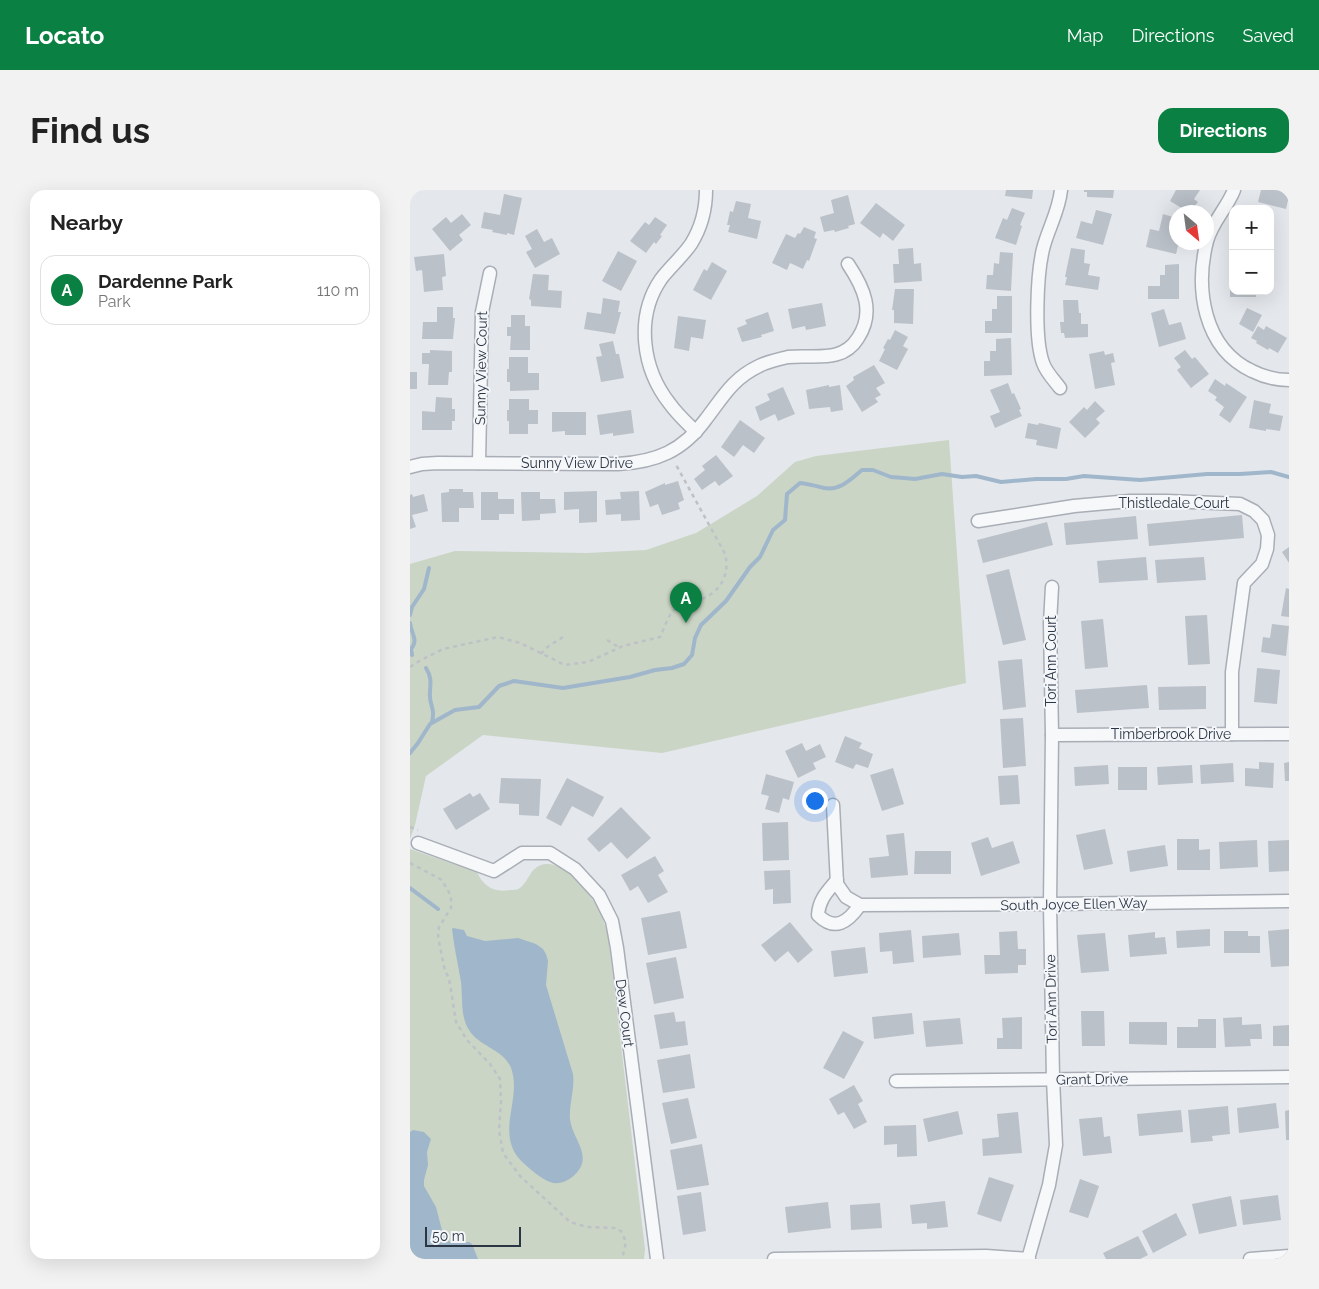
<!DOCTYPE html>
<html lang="en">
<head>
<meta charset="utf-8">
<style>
  :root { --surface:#fff; --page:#f2f2f2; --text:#222; --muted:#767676; --line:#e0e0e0; --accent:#0b8043 }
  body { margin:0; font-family:Raleway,sans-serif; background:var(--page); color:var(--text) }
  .controls { position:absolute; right:15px; top:15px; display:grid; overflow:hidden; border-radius:10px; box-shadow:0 5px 20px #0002 }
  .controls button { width:45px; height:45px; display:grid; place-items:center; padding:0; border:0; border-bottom:1px solid var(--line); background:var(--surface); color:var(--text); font:25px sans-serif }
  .compass { position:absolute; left:759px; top:15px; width:45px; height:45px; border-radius:50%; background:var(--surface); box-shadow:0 5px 20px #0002; rotate:151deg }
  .scale { position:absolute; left:15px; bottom:12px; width:96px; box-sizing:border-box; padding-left:5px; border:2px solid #2b3644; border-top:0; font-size:14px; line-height:18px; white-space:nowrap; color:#2b3644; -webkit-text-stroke:4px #f4f6f9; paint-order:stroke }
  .you { position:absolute; left:404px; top:610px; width:18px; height:18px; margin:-12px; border:4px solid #fff; border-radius:50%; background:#1a73e8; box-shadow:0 0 0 8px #1a73e833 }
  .badge { display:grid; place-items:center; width:32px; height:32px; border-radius:50%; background:var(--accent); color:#fff; font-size:16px; font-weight:700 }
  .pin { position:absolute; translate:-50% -41px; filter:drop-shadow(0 1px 2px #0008) }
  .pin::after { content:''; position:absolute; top:26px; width:18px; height:15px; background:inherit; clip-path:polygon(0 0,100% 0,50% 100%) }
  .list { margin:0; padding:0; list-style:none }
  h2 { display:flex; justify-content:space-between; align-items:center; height:65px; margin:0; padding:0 20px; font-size:21px }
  h2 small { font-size:16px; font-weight:400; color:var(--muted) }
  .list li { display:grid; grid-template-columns:32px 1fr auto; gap:15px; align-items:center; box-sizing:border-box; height:70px; margin:0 10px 10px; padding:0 10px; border:1px solid var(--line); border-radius:15px }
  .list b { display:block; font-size:19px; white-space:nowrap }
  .list p { margin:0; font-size:16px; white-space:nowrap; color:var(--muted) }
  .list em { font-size:16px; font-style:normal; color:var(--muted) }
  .map { position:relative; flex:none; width:879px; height:1069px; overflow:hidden; border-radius:15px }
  header { display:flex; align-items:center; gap:30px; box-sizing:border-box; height:70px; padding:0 25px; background:var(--accent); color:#fff }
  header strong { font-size:24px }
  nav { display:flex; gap:28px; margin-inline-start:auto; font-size:18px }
  .intro { display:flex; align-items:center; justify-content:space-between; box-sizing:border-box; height:120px; padding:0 30px }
  h1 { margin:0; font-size:35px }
  .button { padding:12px 22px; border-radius:15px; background:var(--accent); color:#fff; font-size:18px; font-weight:700 }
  main { display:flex; gap:30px; padding:0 30px }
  aside { flex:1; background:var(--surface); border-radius:15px; box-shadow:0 5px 20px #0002 }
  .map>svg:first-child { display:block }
  .green { fill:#cad5c5 }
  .water { fill:#a0b7cb }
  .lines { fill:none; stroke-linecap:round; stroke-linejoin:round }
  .stream { stroke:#a0b7cb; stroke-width:4 }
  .building { fill:#bbc1c9 }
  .minor-casing { stroke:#a9aeb6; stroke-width:15 }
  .path { stroke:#bec2c7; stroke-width:2.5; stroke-dasharray:4 4; stroke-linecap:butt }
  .minor { stroke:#f7f8fa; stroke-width:12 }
  .labels { text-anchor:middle; stroke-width:4; stroke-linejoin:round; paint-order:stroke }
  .street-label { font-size:14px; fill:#2b3644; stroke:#f4f6f9 }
</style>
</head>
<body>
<header>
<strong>Locato</strong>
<nav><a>Map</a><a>Directions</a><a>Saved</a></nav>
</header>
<div class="intro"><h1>Find us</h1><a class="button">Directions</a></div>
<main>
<aside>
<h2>Nearby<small></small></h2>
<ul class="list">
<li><span class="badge">A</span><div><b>Dardenne Park</b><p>Park</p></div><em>110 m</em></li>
</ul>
</aside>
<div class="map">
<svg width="879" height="1069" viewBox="0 0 879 1069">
  <rect width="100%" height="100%" fill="#e4e7ec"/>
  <g class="green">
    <polygon points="539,250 556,493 252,563 73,545 16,586 5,635 0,649 0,374 45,361 177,363 236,360 286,343 347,306 385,272 406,266"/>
    <path d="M0,659L67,682C73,696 84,703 100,700C104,700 108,700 111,697C119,690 120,679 131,675C153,668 180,703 189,720C193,727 195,737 198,745L235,1059L234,1069H0Z"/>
  </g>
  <g class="water">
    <path d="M43,738L54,740L57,746L75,751L108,748L126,754L133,759L136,764L138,771L136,795L163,884C165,899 159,913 160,929C162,950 187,968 161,988C155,992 148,995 140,992C131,989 110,972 105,963C90,937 110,908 102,881C96,859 70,858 59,840C50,826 53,808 51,792C48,774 44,757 42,739Z"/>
    <polygon points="3,940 14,942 21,949 17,962 18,975 14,990 14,996 26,1017 33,1044 41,1053 59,1052 62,1054 68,1069 0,1069 0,942"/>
  </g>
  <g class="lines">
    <g class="stream">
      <polyline points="0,425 2,417 14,399 19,378"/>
      <path d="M0,433C1,444 9,449 1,459L2,465"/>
      <path d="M16,478C25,492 17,500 21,513C23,521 24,523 22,532"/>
      <path d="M0,563L8,553L20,534L45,520L69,517L89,496L104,491L153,498L220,487L245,480L262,478L274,474L282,465L285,448L291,435L316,411L340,377L350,367L363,340L375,330L377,304L390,293C399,294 406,296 414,298C430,301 441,289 452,280H463L481,287L494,288L505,289L532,284L552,287L566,286L591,292L626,289H656L674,286L730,290L797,284H830L861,282L879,287"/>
      <polyline points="0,698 28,719"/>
    </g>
  </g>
  <g class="building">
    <polygon points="596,0 623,0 622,9 595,6"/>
    <polygon points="674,0 704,0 703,8 677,7 677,2 674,2"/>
    <polygon points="766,0 790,0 784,9 788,12 780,22 778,22 760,11"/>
    <polygon points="851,0 878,0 879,6 876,19 848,12"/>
    <polygon points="94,4 112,8 104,45 97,43 97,45 82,42 83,40 71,38 74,22 90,25"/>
    <polygon points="438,5 445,34 438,36 439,38 425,42 424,40 414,42 410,27 424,23 421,10"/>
    <polygon points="326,11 341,14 338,28 351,31 347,49 318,42 320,35 317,35 320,21 323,22"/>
    <polygon points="466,13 495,35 483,51 473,43 470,48 450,33"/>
    <polygon points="602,18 615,23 610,35 612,36 606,55 585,48 593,28 597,30"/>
    <polygon points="686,20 702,24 693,55 666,48 671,31 682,34"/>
    <polygon points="52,24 61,35 49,45 53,50 40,61 22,39 36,27 41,33"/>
    <polygon points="753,24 766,28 766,52 769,52 766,64 736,57 740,39 749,41"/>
    <polygon points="245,27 257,35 250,45 252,46 246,54 244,52 236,63 220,51 235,32 239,35"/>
    <polygon points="394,37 406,42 404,48 407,49 399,71 397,70 393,79 380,73 377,80 362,73 376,44 385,48 388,43 390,44"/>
    <polygon points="127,39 134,52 142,48 150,64 125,78 116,62 122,59 115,46"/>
    <polygon points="503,58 504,74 511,73 512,91 484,93 483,74 489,74 488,59"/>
    <polygon points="661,58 675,60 674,73 680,74 678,85 690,87 688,100 655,95 657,87 655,87"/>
    <polygon points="208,61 227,71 211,101 192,91"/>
    <polygon points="590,62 603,63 601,101 576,99 577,85 583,85 584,73 589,74"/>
    <polygon points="34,64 36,86 32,87 33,100 14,102 12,80 6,81 4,67"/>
    <polygon points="302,72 317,81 301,110 283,100 294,79 297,81"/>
    <polygon points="769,74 769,109 738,109 738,96 750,96 750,85 755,85 755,75"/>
    <polygon points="123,84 139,85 138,100 152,101 151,118 121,116 121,110 119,109"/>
    <polygon points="820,89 823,89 823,101 846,101 846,107 820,107"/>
    <polygon points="485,99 504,99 503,134 484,133 484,120 482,120"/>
    <polygon points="587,106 602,106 602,143 575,143 575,131 582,131 582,119 587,119"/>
    <polygon points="193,108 210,111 208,122 211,122 205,144 174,139 177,122 191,124"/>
    <polygon points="653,110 668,110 669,123 671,123 671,134 678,134 678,147 655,148 654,143 651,143 650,132 654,132"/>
    <polygon points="412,113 416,136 396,140 395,136 382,139 378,119"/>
    <polygon points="27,117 43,117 43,128 45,128 43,149 12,149 13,132 27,132"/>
    <polygon points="837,118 852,125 843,142 829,134"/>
    <polygon points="754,119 759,135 771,132 776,149 749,157 741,123"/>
    <polygon points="358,122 364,141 351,145 352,147 332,152 327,138 337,134 335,130"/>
    <polygon points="101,125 115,125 115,136 120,136 120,160 100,160 101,146 97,146 97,137 101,137"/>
    <polygon points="268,126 296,130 293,149 281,147 279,161 264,158"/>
    <polygon points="848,136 854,140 856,136 877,148 868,163 859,158 858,160 846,153 847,151 841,148"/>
    <polygon points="485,140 498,147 493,156 498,159 487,180 469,171 475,159 473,158 478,149 480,150"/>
    <polygon points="601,148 602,185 574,186 574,171 580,171 580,161 586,161 586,149"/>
    <polygon points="203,151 206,164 209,164 214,188 191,192 186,167 192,166 189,154"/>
    <polygon points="20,160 42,161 42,182 39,182 38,195 18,195 19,174 12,174 12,163 20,163"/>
    <polygon points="775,160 782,169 785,167 799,184 781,198 767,180 771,177 764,168"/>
    <polygon points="694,161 695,165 703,163 705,172 701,173 705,195 685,199 679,164"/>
    <polygon points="99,167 118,167 118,183 129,183 129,200 100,201 100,192 97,192 97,179 99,179"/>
    <polygon points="464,175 475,193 466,198 471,205 465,208 468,212 452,222 436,196 444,190 443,187"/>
    <rect x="0" y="182" width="7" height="17"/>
    <polygon points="805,189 815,196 816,193 837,207 820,233 809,225 814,217 805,210 807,207 798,201"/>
    <polygon points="598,193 602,204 604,203 611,219 609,220 612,226 585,238 580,226 590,222 580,200"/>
    <polygon points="419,195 419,197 430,195 433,220 421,222 420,217 399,219 396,200"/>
    <polygon points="373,197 385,224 368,231 365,224 350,231 345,217 360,210 357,204"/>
    <polygon points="26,207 42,208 42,219 45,219 45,231 42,231 42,240 12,240 12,221 25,222"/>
    <polygon points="99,209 119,209 119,220 128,220 128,234 118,234 118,244 99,244 99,231 97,231 97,220 99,220"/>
    <polygon points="844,210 861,214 859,223 873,226 870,241 856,239 856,241 839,238"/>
    <polygon points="685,211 695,221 686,229 690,233 675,248 659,232 674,217 677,220"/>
    <polygon points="221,220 224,243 203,246 203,243 190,245 187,225"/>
    <polygon points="142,222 176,222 176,245 155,245 155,241 142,242"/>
    <polygon points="330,230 355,248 344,263 333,255 324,267 311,257"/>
    <polygon points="618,233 628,235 629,233 651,238 647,259 626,255 627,250 615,248"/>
    <polygon points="306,265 323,286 309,296 305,291 292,300 284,289 295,280 292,276"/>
    <polygon points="268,291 274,310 268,313 270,319 252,325 248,314 240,317 235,302 255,293 255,295"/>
    <polygon points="39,299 53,299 53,302 63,302 64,318 49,318 49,332 32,332 31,303 39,302"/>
    <polygon points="187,301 187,332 169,333 169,319 154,320 154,302"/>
    <polygon points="229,301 230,330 211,331 211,324 196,325 195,310 211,309 210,302"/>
    <polygon points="71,302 88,302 88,309 104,309 104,324 89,324 89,330 71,330"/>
    <polygon points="111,302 130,302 130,309 145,309 146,323 130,324 130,330 112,331"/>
    <polygon points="2,304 3,307 14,304 18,321 2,325 6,337 0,339 0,305"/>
    <polygon points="832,325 834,348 739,356 737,334"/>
    <polygon points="726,326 728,349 656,355 654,333"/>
    <polygon points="637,332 643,355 573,373 567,350"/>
    <polygon points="879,357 879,373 872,362"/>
    <polygon points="736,367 738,390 689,393 687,371"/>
    <polygon points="794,367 796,390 747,393 745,370"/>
    <polygon points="599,379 616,450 593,455 576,385"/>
    <polygon points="876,398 879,399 879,427 871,426"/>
    <polygon points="797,425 800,474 778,475 775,426"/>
    <polygon points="693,429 698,477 675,479 671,431"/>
    <polygon points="862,434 879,436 876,466 851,462 853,447 860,448"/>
    <polygon points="612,469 616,517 593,520 588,471"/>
    <polygon points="847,478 870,480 867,514 844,512"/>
    <polygon points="737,495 739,518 667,523 665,500"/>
    <polygon points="796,496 796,519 749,520 748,497"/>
    <polygon points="613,528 616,576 593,578 590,529"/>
    <polygon points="435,546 452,553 449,558 463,564 458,578 446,574 443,579 425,572"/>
    <polygon points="392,553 396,561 410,554 416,567 403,573 406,579 388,588 375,561"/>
    <polygon points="849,572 864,573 863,598 835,596 835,578 849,579"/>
    <polygon points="879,572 879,591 875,591 874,573"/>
    <polygon points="823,573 824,592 791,594 790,575"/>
    <polygon points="698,575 699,594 665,596 664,577"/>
    <polygon points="782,575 783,593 748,595 747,577"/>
    <rect x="708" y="577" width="29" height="23"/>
    <polygon points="483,578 494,614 472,621 460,585"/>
    <polygon points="356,584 384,592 379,610 373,608 369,623 355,619 359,606 351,604"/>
    <polygon points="608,585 610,614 590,615 588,586"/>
    <polygon points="91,588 131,589 129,626 109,625 109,614 89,613"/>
    <polygon points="157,588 194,607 183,627 162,616 151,636 136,628"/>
    <polygon points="60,603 63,607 70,603 80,619 46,640 33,619"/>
    <polygon points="211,617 241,648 217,669 201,652 189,662 177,649"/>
    <polygon points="378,632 379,670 353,671 352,633"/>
    <polygon points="695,639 703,674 674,680 666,645"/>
    <polygon points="494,643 498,685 461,688 459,668 479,666 476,645"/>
    <polygon points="578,647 582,658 603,651 610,673 571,686 561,653"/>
    <polygon points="767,649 789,649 789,660 800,659 800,680 767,680"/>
    <polygon points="847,650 848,677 810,679 809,652"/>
    <polygon points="879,650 879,681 859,682 858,651"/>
    <polygon points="755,655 758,676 720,682 717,661"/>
    <polygon points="505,661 541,661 541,684 504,684"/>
    <polygon points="245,666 254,681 248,685 258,702 238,713 228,696 220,701 211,685"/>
    <polygon points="380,680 381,713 363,714 363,699 355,700 354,681"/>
    <polygon points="270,721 277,758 238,765 231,728"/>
    <polygon points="380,732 403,760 388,773 378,761 365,772 351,755"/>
    <polygon points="800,739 800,756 767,758 766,741"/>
    <polygon points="879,739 879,776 861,777 858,741"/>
    <polygon points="501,740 504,772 483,774 482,761 470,762 469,743"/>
    <polygon points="607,741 608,759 616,759 616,775 608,775 608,783 575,784 574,765 590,765 589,742"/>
    <polygon points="814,741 838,741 838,746 850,746 850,763 814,763"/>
    <polygon points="745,742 745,748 755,747 757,764 720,767 718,745"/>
    <polygon points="549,743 551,765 513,768 512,746"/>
    <polygon points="695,743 699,781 671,783 667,745"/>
    <polygon points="455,757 458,783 424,787 421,761"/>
    <polygon points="266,767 274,808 244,814 236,773"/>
    <polygon points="671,821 694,821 695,856 672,856"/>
    <polygon points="264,822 266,832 275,831 278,855 250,859 244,825"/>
    <polygon points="502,823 504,844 464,849 462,827"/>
    <polygon points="612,827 612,859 587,859 587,848 593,848 592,828"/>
    <polygon points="832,827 832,835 851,834 852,849 840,849 841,856 815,857 813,828"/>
    <polygon points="550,828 553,854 516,857 513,831"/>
    <polygon points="788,829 806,829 806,858 767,858 767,837 788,837"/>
    <polygon points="719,832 757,832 757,855 719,854"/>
    <polygon points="879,835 879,856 863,856 863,836"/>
    <polygon points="433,841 454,852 434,889 413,878"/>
    <polygon points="280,864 285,898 253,903 247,870"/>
    <polygon points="444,895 453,911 448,914 457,932 444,939 434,922 428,925 419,909"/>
    <polygon points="278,908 287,948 261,954 252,913"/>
    <polygon points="866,913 869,938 829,943 827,918"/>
    <polygon points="818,916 820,944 802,946 803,951 781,953 778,920"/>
    <polygon points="771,920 773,942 729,946 727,924"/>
    <polygon points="879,920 879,950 876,950 875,921"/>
    <polygon points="548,921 553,944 518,952 513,929"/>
    <polygon points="608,922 612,963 573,966 572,949 589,947 587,924"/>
    <polygon points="692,927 694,947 700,946 702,963 673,966 669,929"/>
    <polygon points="506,935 507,966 487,967 487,954 474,955 474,936"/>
    <polygon points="292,954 299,995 267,1000 260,960"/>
    <polygon points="579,987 604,995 591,1032 567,1024"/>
    <polygon points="670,989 689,996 678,1028 659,1022"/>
    <polygon points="291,1002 296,1041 273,1045 267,1006"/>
    <polygon points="868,1005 871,1030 833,1035 830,1010"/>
    <polygon points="821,1006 827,1036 789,1044 782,1014"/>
    <polygon points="535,1011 538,1037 517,1039 517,1033 502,1034 500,1015"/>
    <polygon points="418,1012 421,1038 378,1043 375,1017"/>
    <polygon points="470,1013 472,1038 441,1040 440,1015"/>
    <polygon points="766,1023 777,1045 743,1063 732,1041"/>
    <polygon points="728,1046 738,1065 730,1069 696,1069 693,1063"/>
  </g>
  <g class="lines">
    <g class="minor-casing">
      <g id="minor">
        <path d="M824,0C817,18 802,32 797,51C785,98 793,158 842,181C854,187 866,190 879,190"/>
        <path d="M650,198C644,190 636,182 633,173C624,148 627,84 633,59C638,39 649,21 651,0"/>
        <path d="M286,242C277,233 267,224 260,214C232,179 225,127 251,89C260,77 272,67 281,54C291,38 296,19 296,0"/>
        <polyline points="69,273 72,122 80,83"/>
        <path d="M0,277L12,274L28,273L208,274C246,272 273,261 296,229C313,207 322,189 349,176C357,172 369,169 378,167C403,164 432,174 448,148C465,122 454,98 438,74"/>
        <polyline points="568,331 664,316 720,311 757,311 830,314 844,321 853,330 858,345 857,359 852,374 834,393 822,482 822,544"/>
        <polyline points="642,545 879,544"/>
        <polyline points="423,615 427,694 436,707 450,715 640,714 879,711"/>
        <polyline points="8,653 84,681 112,663 140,663 165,679 189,705 202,731 207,758 247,1069"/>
        <path d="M427,690C418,701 409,709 408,725C425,742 438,732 450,715"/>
        <polyline points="486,891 879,887"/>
        <polyline points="364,1069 576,1066 619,1069"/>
        <polyline points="618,1069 639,995 646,955 643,889 640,714 642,545 640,433 642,397"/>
        <polyline points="840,1069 879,1066"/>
      </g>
    </g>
    <g class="path">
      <polyline points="197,450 210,458"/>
      <polyline points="131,464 136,458 153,447"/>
      <path d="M0,477L11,470L33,459L88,447L110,453L155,475L178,472L213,456L250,447C255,437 258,424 267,417C274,411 281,412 289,410C310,404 322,382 314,362L265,273"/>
      <polyline points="0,637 8,640"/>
      <polyline points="0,673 32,690 41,706 41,718 29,737 28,747 35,781 39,788 46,832 57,850 80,874 90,889 91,911 89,940 93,963 110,986 160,1032 177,1037 205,1038 211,1041 216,1052 212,1069"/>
    </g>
    <use href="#minor" class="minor"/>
  </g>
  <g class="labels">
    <g class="street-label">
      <text transform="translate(71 178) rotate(-89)" y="5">Sunny View Court</text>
      <text x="167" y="278">Sunny View Drive</text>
      <text x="764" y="318">Thistledale Court</text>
      <text transform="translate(641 471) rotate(-90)" y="5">Tori Ann Court</text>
      <text x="761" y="549">Timberbrook Drive</text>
      <text transform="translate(664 714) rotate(-1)" y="5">South Joyce Ellen Way</text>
      <text transform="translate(641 809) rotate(-91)" y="5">Tori Ann Drive</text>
      <text transform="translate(215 823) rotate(83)" y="5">Dew Court</text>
      <text transform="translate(682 889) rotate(-1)" y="5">Grant Drive</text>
    </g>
  </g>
</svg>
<div class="controls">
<button>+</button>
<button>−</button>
</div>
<svg class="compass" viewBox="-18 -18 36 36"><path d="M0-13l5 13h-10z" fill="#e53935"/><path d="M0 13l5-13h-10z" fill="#767676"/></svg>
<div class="scale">50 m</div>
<div class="you"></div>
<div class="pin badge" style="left:276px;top:433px">A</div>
</div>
</main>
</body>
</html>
